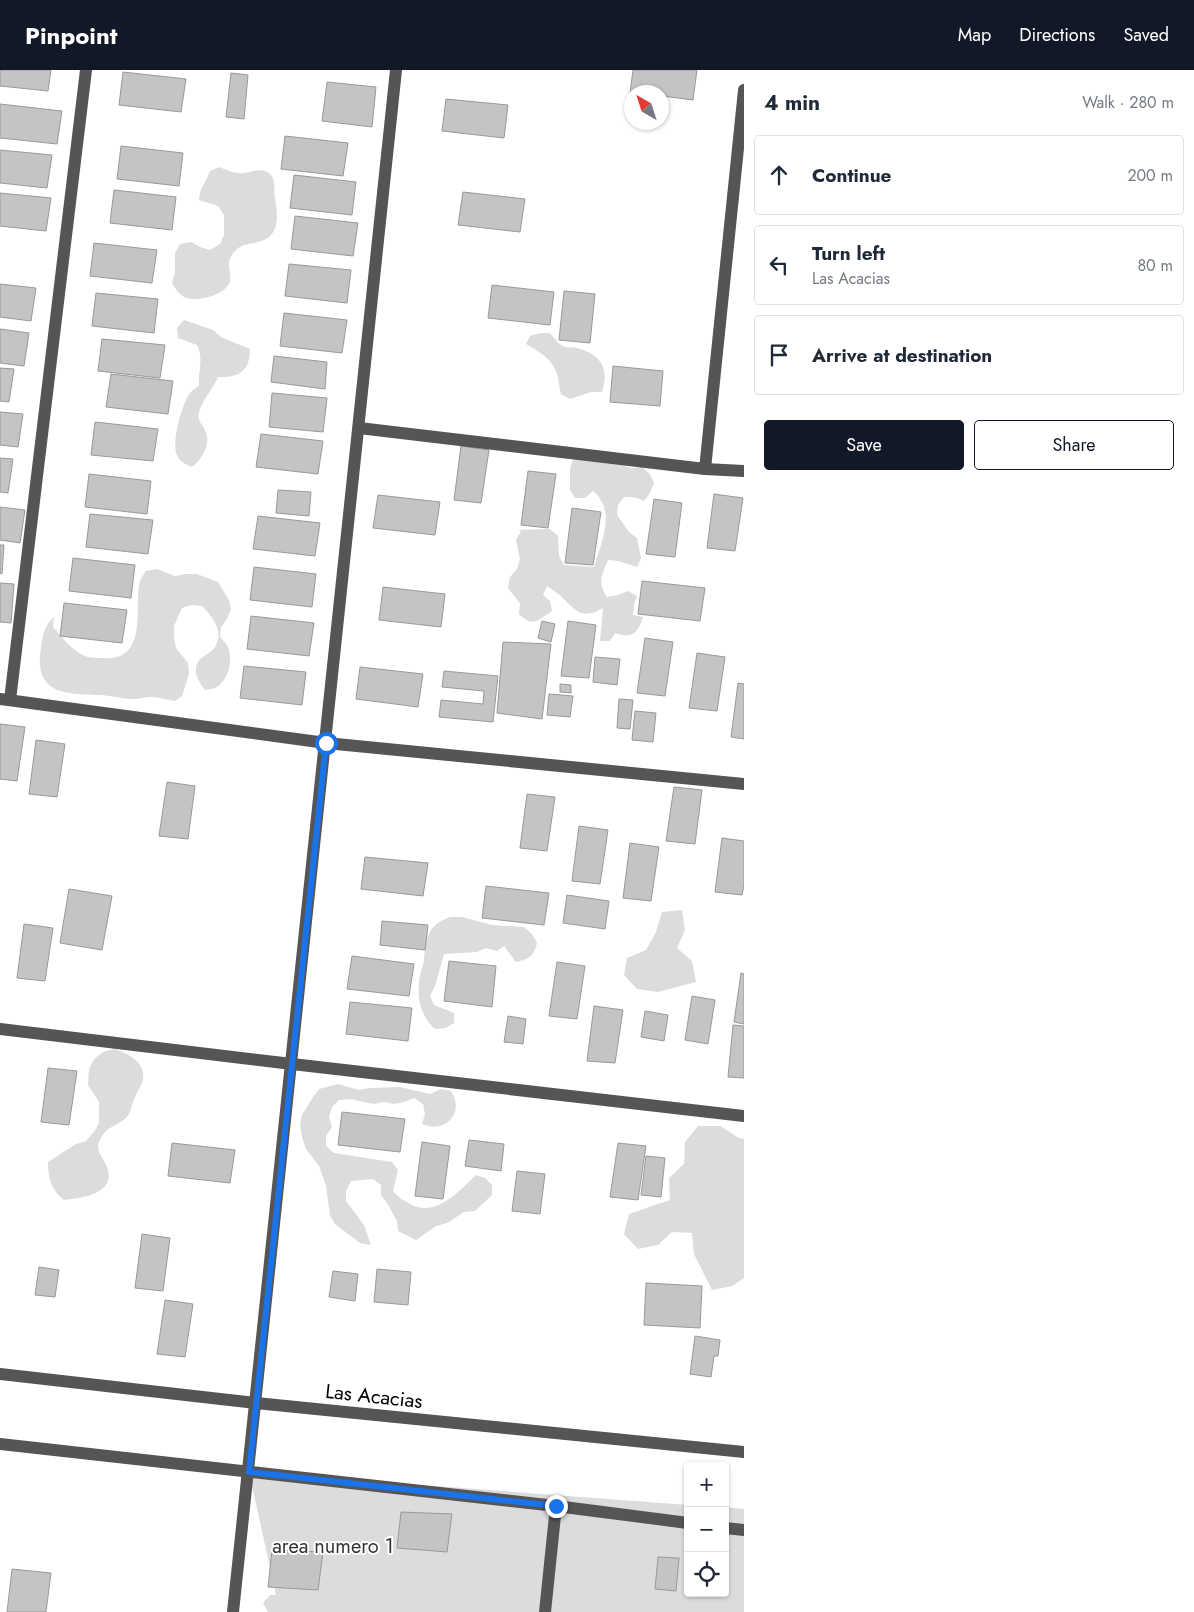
<!DOCTYPE html>
<html lang="en">
<head>
<meta charset="utf-8">
<style>
  :root { --surface:#fff; --page:#f2f2f3; --text:#1f2937; --muted:#747a83; --line:#e0e1e3; --accent:#111827 }
  body { margin:0; font-family:Jost,sans-serif; background:var(--page); color:var(--text) }
  .controls { position:absolute; right:15px; bottom:15px; display:grid; overflow:hidden; border-radius:5px; box-shadow:0 1px 4px #0004 }
  .controls button { width:45px; height:45px; display:grid; place-items:center; padding:0; border:0; border-bottom:1px solid var(--line); background:var(--surface); color:var(--text); font:25px sans-serif }
  .compass { position:absolute; left:624px; top:15px; width:45px; height:45px; border-radius:50%; background:var(--surface); box-shadow:0 1px 4px #0004; rotate:321deg }
  .stop { position:absolute; width:15px; height:15px; margin:-11px; border:4px solid #1a73e8; border-radius:50%; background:#fff }
  .stop.end { background:#1a73e8; border-color:#fff; box-shadow:0 1px 5px #0008 }
  .list { margin:0; padding:0; list-style:none }
  h2 { display:flex; justify-content:space-between; align-items:center; height:65px; margin:0; padding:0 20px; font-size:21px }
  h2 small { font-size:16px; font-weight:400; color:var(--muted) }
  .list li { display:grid; grid-template-columns:32px 1fr auto; gap:15px; align-items:center; box-sizing:border-box; height:80px; margin:0 10px 10px; padding:0 10px; border:1px solid var(--line); border-radius:5px }
  .list b { display:block; font-size:19px; white-space:nowrap }
  .list p { margin:0; font-size:16px; white-space:nowrap; color:var(--muted) }
  .list em { font-size:16px; font-style:normal; color:var(--muted) }
  .actions { display:flex; gap:10px; padding:15px 20px }
  .actions a { flex:1; padding:11px 0; border:1px solid var(--accent); border-radius:5px; text-align:center; font-size:18px; color:var(--accent) }
  .actions .main { background:var(--accent); color:#fff }
  .icon { flex:none; width:28px; height:28px; fill:none; stroke:currentColor; stroke-width:2; stroke-linecap:round; stroke-linejoin:round }
  .map { position:relative; flex:none; width:744px; height:1542px; overflow:hidden }
  header { display:flex; align-items:center; gap:30px; box-sizing:border-box; height:70px; padding:0 25px; background:var(--accent); color:#fff }
  header strong { font-size:24px }
  nav { display:flex; gap:28px; margin-inline-start:auto; font-size:18px }
  main { display:flex }
  aside { flex:1; background:var(--surface) }
  .map>svg:first-child { display:block }
  .green { fill:#dcdcdc }
  .building { fill:#c4c4c4; stroke:#999 }
  .lines { fill:none; stroke-linecap:round; stroke-linejoin:round }
  .minor { stroke:#555; stroke-width:12 }
  .route { stroke:#1a73e8; stroke-width:6 }
  .labels { text-anchor:middle; stroke-width:4; stroke-linejoin:round; paint-order:stroke }
  .street-label { font-size:20px; fill:#000; stroke:#fff }
  .park-label { font-size:20px; fill:#333; stroke:#fff }
</style>
</head>
<body>
<header>
<strong>Pinpoint</strong>
<nav><a>Map</a><a>Directions</a><a>Saved</a></nav>
</header>
<main>
<div class="map">
<svg width="744" height="1542" viewBox="0 0 744 1542">
  <rect width="100%" height="100%" fill="#fff"/>
  <g class="green">
    <path d="M219,97C225,99 231,102 237,103C248,105 261,95 270,104C277,111 273,121 275,129C278,144 280,166 261,171C250,175 243,172 234,182C224,195 232,199 230,211C227,225 196,233 184,227C178,223 175,218 172,213L175,203V183L180,174L191,172L200,177L210,180L220,174L224,165V145L218,136L199,130C200,116 206,113 210,101Z"/>
    <path d="M184,250L213,260L221,267L250,279C250,301 239,308 218,307C213,319 203,329 199,342C196,351 204,355 206,363C211,375 201,390 192,397C185,394 180,392 177,385C171,372 182,334 190,323C192,320 196,318 199,316C198,300 204,289 197,275L178,268L177,258Z"/>
    <path d="M540,263H550C554,268 559,275 565,277C569,278 573,277 577,278C600,284 610,298 602,322H591L570,329L561,324C559,317 559,311 557,304C552,288 539,282 526,274L530,266Z"/>
    <path d="M573,389L621,395L632,398L642,397L650,404L654,413L650,423L644,431L634,427H624L618,435L617,445L629,462L637,468L641,488L637,497L618,491L608,490C602,505 597,512 607,527L618,525L628,521L637,526L634,535L633,545L643,547C638,564 631,569 615,563L610,571H600L603,538C584,549 577,543 564,529C559,524 553,520 547,516L543,525L550,531L552,541C538,550 533,558 519,544L520,533L508,518L510,507L517,499L520,489L516,470L521,461L518,460L550,459L558,466L559,486L564,495L594,497C601,473 617,441 593,421L585,428H575L570,420V399Z"/>
    <path d="M157,499L175,506L186,504H197L218,512L229,530L231,539L227,549L221,557L220,567C223,570 226,574 228,577C233,590 229,609 217,617C214,619 209,619 205,620C201,614 195,607 196,599C197,586 209,586 215,577C225,562 212,546 202,536L192,535L182,538L174,556V567L176,578L188,593L189,604L182,626L175,631C167,630 159,627 152,627C146,627 139,629 133,629C122,629 110,625 99,625C69,624 37,625 40,586C42,572 42,557 54,547L53,557C61,566 73,582 85,586C90,588 98,588 104,588C147,591 135,541 139,515C140,510 143,505 146,501Z"/>
    <polygon points="682,840 685,860 677,878 692,891 696,912 658,922 637,919 624,905 627,888 646,880 656,862 662,842"/>
    <path d="M450,847H462L492,855L524,857L532,864L537,873C534,886 529,889 516,892L504,876L497,881L486,878L477,882L444,884L435,916L430,926L434,935L454,943V953L445,958L435,959C422,948 417,929 419,913C419,905 423,898 424,890C425,879 425,869 431,860C436,853 443,850 450,847Z"/>
    <path d="M114,979C127,983 146,992 143,1009C142,1016 137,1021 135,1027C131,1034 132,1042 126,1048C119,1055 108,1056 102,1066C93,1080 102,1085 107,1097C117,1124 81,1128 64,1130C51,1120 48,1108 48,1092L76,1074L86,1071L94,1062L99,1053V1032L88,1015L89,999L94,989L103,982Z"/>
    <path d="M338,1014L359,1020L369,1018L400,1017L430,1024L441,1019L451,1021C465,1043 446,1064 422,1054L425,1044L423,1034L414,1028L404,1032L394,1034L384,1032L374,1034L350,1029L339,1030L332,1037L329,1047L332,1057L326,1066V1076L334,1083L392,1092L398,1100L393,1121C399,1128 404,1131 412,1135C437,1147 459,1121 476,1105L485,1108L492,1115V1125L475,1141L464,1142L447,1153L436,1156L416,1170L398,1161L397,1151L387,1133L381,1125V1115L373,1109L351,1111L346,1121V1131L364,1155L371,1175L360,1173L335,1154L330,1145L326,1116L319,1096L306,1079L302,1067L300,1055L302,1045L313,1027L319,1019Z"/>
    <polygon points="698,1056 720,1056 739,1068 744,1069 744,1208 732,1216 712,1220 694,1184 692,1163 672,1162 658,1175 638,1179 624,1164 629,1144 670,1130 669,1108 684,1094 685,1072"/>
    <polygon points="249,1402 688,1435 688,1523 725,1523 725,1437 744,1439 744,1542 268,1542 263,1533 270,1525 276,1525"/>
  </g>
  <g class="building">
    <polygon points="0,0 51,0 48,21 0,16"/>
    <polygon points="633,0 697,0 693,30 662,26 662,22 630,23"/>
    <polygon points="123,2 186,9 181,42 119,35"/>
    <polygon points="231,3 248,5 244,49 226,47"/>
    <polygon points="327,12 376,17 372,57 322,51"/>
    <polygon points="446,29 508,35 504,68 442,61"/>
    <polygon points="0,34 62,41 57,74 0,68"/>
    <polygon points="285,66 348,73 343,106 281,99"/>
    <polygon points="121,76 183,83 179,116 117,109"/>
    <polygon points="0,80 52,85 47,118 0,113"/>
    <polygon points="294,105 356,112 352,145 290,138"/>
    <polygon points="114,120 176,127 172,160 110,153"/>
    <polygon points="463,122 525,129 520,162 458,155"/>
    <polygon points="0,123 51,128 46,161 0,156"/>
    <polygon points="295,146 358,153 353,186 291,179"/>
    <polygon points="94,173 157,180 152,213 90,206"/>
    <polygon points="289,194 351,200 347,233 285,226"/>
    <polygon points="0,214 36,218 31,251 0,247"/>
    <polygon points="492,215 554,222 550,255 488,248"/>
    <polygon points="564,221 595,224 590,273 559,270"/>
    <polygon points="96,223 158,229 154,263 92,256"/>
    <polygon points="284,243 347,250 342,283 280,276"/>
    <polygon points="0,259 29,263 24,296 0,293"/>
    <polygon points="102,269 165,275 160,308 98,301"/>
    <polygon points="274,286 327,292 325,319 271,312"/>
    <polygon points="613,296 663,301 660,336 610,332"/>
    <polygon points="0,298 14,299 9,332 0,331"/>
    <polygon points="111,304 173,311 168,344 106,337"/>
    <polygon points="272,323 327,328 323,362 269,357"/>
    <polygon points="0,342 23,344 18,377 0,375"/>
    <polygon points="95,352 158,359 153,391 91,385"/>
    <polygon points="261,364 323,371 318,404 256,397"/>
    <polygon points="461,376 489,380 481,433 454,430"/>
    <polygon points="0,388 13,389 8,423 0,422"/>
    <polygon points="528,401 556,404 548,458 521,455"/>
    <polygon points="89,404 151,411 147,444 85,437"/>
    <polygon points="278,420 311,422 309,446 276,443"/>
    <polygon points="714,424 743,428 735,481 707,478"/>
    <polygon points="378,425 440,432 435,465 373,458"/>
    <polygon points="654,429 682,433 675,487 646,484"/>
    <polygon points="0,437 25,440 20,473 0,470"/>
    <polygon points="572,438 601,442 593,495 565,493"/>
    <polygon points="90,444 153,450 148,484 86,477"/>
    <polygon points="258,446 320,453 315,486 253,479"/>
    <polygon points="0,475 4,475 2,504 0,503"/>
    <polygon points="73,488 135,495 131,528 69,521"/>
    <polygon points="254,497 316,504 312,537 250,530"/>
    <polygon points="642,511 705,518 700,551 638,544"/>
    <polygon points="0,513 14,514 11,553 0,552"/>
    <polygon points="383,517 445,524 441,557 379,550"/>
    <polygon points="64,533 127,540 122,573 60,566"/>
    <polygon points="251,546 314,553 309,586 247,579"/>
    <polygon points="542,551 555,554 551,572 538,568"/>
    <polygon points="568,551 596,555 589,608 561,606"/>
    <polygon points="645,568 673,572 665,626 637,623"/>
    <polygon points="503,572 551,574 542,649 497,643"/>
    <polygon points="697,583 725,587 717,641 689,638"/>
    <polygon points="595,587 620,589 617,615 593,612"/>
    <polygon points="244,596 306,602 302,635 240,628"/>
    <polygon points="360,597 423,604 418,637 356,629"/>
    <polygon points="444,601 498,606 493,652 439,647 441,630 483,634 484,621 442,617"/>
    <polygon points="738,613 744,614 744,669 731,667"/>
    <polygon points="560,614 571,615 571,623 560,622"/>
    <polygon points="549,624 573,626 570,647 547,645"/>
    <polygon points="619,629 633,630 630,659 617,658"/>
    <polygon points="635,641 656,643 653,672 632,670"/>
    <polygon points="0,654 25,657 17,711 0,709"/>
    <polygon points="36,670 65,674 57,727 29,724"/>
    <polygon points="167,712 195,716 188,769 159,766"/>
    <polygon points="674,717 702,720 695,774 666,771"/>
    <polygon points="527,724 555,727 547,781 520,778"/>
    <polygon points="579,756 608,760 600,814 572,811"/>
    <polygon points="722,768 744,771 744,815 742,825 715,822"/>
    <polygon points="630,773 659,777 651,831 623,828"/>
    <polygon points="365,787 428,793 423,826 361,819"/>
    <polygon points="486,816 549,823 544,855 482,848"/>
    <polygon points="69,819 112,826 102,880 60,873"/>
    <polygon points="567,825 609,831 605,859 563,853"/>
    <polygon points="382,851 428,855 425,880 380,875"/>
    <polygon points="24,854 53,858 45,911 17,908"/>
    <polygon points="352,886 414,894 409,926 347,919"/>
    <polygon points="449,891 496,896 492,937 444,931"/>
    <polygon points="557,892 585,896 577,949 549,946"/>
    <polygon points="741,903 744,904 744,954 734,952"/>
    <polygon points="692,926 715,930 708,974 685,970"/>
    <polygon points="350,932 412,938 408,971 346,964"/>
    <polygon points="594,936 623,940 615,993 587,991"/>
    <polygon points="645,941 668,945 664,971 641,967"/>
    <polygon points="508,946 526,949 523,974 504,972"/>
    <polygon points="733,955 744,956 744,1008 728,1007"/>
    <polygon points="48,998 77,1001 69,1055 41,1052"/>
    <polygon points="342,1042 405,1049 400,1082 338,1075"/>
    <polygon points="469,1070 504,1074 501,1101 465,1096"/>
    <polygon points="422,1072 450,1076 443,1129 415,1126"/>
    <polygon points="172,1073 235,1080 230,1113 168,1106"/>
    <polygon points="618,1073 646,1076 638,1130 610,1127"/>
    <polygon points="646,1086 665,1088 661,1127 641,1125"/>
    <polygon points="517,1101 545,1104 540,1144 512,1141"/>
    <polygon points="142,1164 170,1168 163,1221 135,1218"/>
    <polygon points="39,1197 59,1200 55,1227 35,1225"/>
    <polygon points="377,1199 411,1202 408,1235 374,1232"/>
    <polygon points="333,1201 358,1204 355,1231 329,1227"/>
    <polygon points="646,1213 702,1216 700,1258 644,1255"/>
    <polygon points="165,1230 193,1234 185,1287 157,1284"/>
    <polygon points="695,1266 720,1270 718,1286 714,1286 711,1307 690,1304"/>
    <polygon points="401,1442 452,1444 447,1482 397,1478"/>
    <polygon points="272,1480 323,1482 318,1520 268,1517"/>
    <polygon points="658,1487 679,1488 676,1521 655,1519"/>
    <polygon points="12,1499 51,1503 46,1542 7,1542"/>
  </g>
  <g class="lines">
    <g class="minor">
      <polyline points="359,358 705,399 744,401"/>
      <polyline points="705,399 744,20"/>
      <polyline points="0,629 326,673 744,714"/>
      <polyline points="10,630 86,0"/>
      <polyline points="0,959 292,994 744,1046"/>
      <polyline points="0,1304 256,1333 744,1382"/>
      <polyline points="0,1374 556,1436 688,1453"/>
      <polyline points="725,1458 744,1460"/>
      <polyline points="233,1542 396,0"/>
      <polyline points="545,1542 556,1436"/>
    </g>
  </g>
  <g class="lines">
    <polyline class="route" points="326,673 249,1402 556,1436"/>
  </g>
  <g class="labels">
    <g class="street-label">
      <text transform="translate(374 1326) rotate(6)" y="7">Las Acacias</text>
    </g>
    <g class="park-label">
      <text x="333" y="1483">area numero 1</text>
    </g>
  </g>
</svg>
<div class="controls">
<button>+</button>
<button>−</button>
<button><svg class="icon" aria-label="locate" viewBox="0 0 24 24"><circle cx="12" cy="12" r="6"/><path d="M12 2v4M12 18v4M2 12h4M18 12h4"/></svg></button>
</div>
<svg class="compass" viewBox="-18 -18 36 36"><path d="M0-13l5 13h-10z" fill="#e53935"/><path d="M0 13l5-13h-10z" fill="#747a83"/></svg>
<div class="stop" style="left:326px;top:673px"></div>
<div class="stop end" style="left:556px;top:1436px"></div>
</div>
<aside>
<h2>4 min<small>Walk · 280 m</small></h2>
<ul class="list">
<li><svg class="icon" aria-label="ahead" viewBox="0 0 24 24"><path d="M12 20V5M6 11l6-6 6 6"/></svg><div><b>Continue</b></div><em>200 m</em></li>
<li><svg class="icon" aria-label="left" viewBox="0 0 24 24"><path d="M17 20v-9H6M10 6l-5 5 5 5"/></svg><div><b>Turn left</b><p>Las Acacias</p></div><em>80 m</em></li>
<li><svg class="icon" aria-label="arrive" viewBox="0 0 24 24"><path d="M6 21V4h12l-3 4 3 4H6"/></svg><div><b>Arrive at destination</b></div></li>
</ul>
<div class="actions"><a class="main">Save</a><a>Share</a></div>
</aside>
</main>
</body>
</html>
